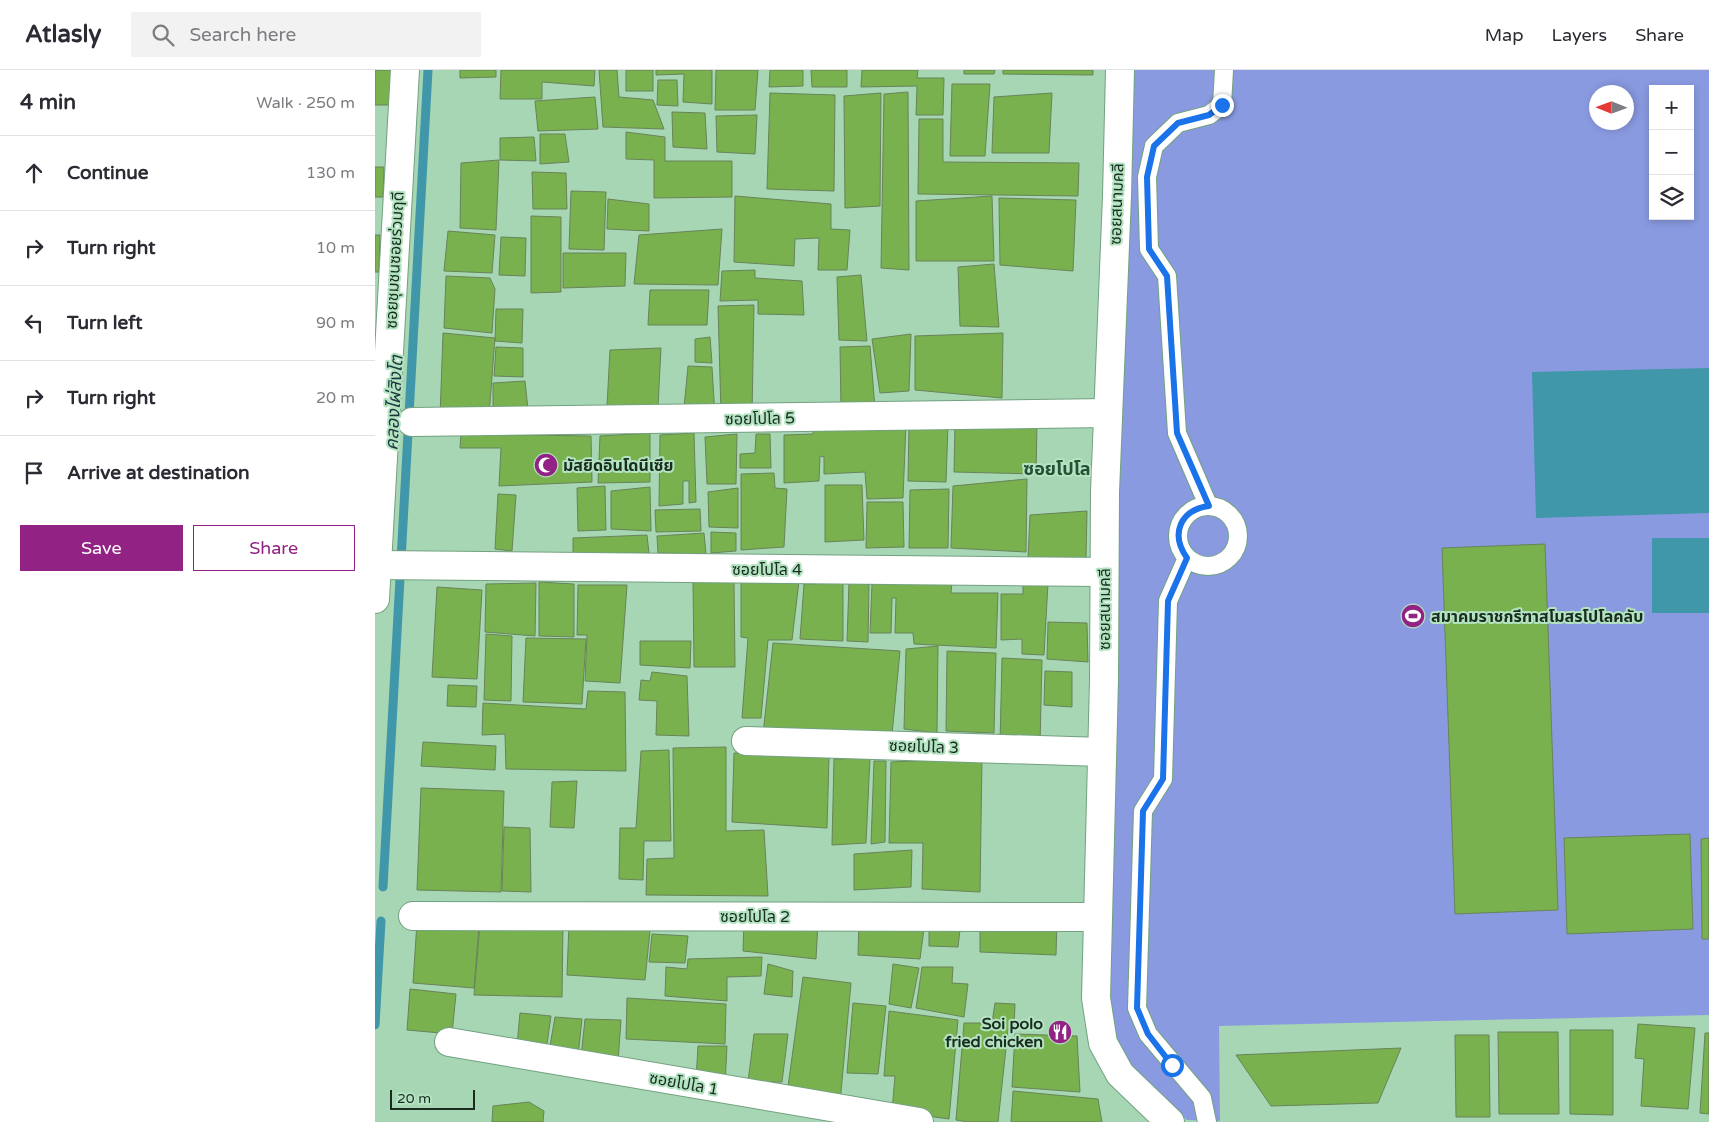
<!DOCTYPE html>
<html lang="en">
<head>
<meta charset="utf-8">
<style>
  :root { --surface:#fff; --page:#f2f2f3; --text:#2b2b33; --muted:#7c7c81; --line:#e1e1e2; --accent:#922284 }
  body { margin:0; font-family:"Varela Round","Noto Sans Thai",sans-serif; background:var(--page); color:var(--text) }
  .controls { position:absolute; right:15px; top:15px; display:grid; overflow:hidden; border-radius:0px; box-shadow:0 2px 8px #0003 }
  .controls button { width:45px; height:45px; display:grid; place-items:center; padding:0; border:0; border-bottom:1px solid var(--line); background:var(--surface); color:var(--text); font:25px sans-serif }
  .compass { position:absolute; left:1214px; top:15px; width:45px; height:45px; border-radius:50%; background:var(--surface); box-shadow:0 2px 8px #0003; rotate:271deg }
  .scale { position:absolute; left:15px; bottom:12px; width:85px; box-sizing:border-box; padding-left:5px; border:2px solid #192c1f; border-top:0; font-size:14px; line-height:18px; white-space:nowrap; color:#192c1f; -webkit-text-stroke:4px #b3e3c1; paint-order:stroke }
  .stop { position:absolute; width:15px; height:15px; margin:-11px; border:4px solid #1a73e8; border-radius:50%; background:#fff }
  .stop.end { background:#1a73e8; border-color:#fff; box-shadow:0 1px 5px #0008 }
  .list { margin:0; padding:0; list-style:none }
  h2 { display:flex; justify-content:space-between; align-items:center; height:65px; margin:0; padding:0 20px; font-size:21px }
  h2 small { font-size:16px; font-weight:400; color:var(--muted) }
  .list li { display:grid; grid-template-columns:32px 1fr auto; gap:15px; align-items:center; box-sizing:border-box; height:75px; padding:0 20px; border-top:1px solid var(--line) }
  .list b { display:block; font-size:19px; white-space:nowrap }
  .list em { font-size:16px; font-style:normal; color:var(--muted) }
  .actions { display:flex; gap:10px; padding:15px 20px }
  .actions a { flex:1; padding:11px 0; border:1px solid var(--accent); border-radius:0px; text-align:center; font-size:18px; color:var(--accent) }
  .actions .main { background:var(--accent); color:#fff }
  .icon { flex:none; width:28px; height:28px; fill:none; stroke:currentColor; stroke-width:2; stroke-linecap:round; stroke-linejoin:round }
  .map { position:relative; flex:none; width:1334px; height:1052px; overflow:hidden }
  header { display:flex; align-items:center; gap:30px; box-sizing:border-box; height:70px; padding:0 25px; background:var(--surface); border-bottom:1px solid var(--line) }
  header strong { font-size:24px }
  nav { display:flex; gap:28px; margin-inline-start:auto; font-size:18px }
  .search { width:350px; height:45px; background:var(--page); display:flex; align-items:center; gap:12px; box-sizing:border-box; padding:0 18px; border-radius:0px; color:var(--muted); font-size:19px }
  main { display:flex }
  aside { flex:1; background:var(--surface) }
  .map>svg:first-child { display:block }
  .green { fill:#8a9ae0; fill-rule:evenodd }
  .water { fill:#4097a9 }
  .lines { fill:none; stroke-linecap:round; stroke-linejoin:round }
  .stream { stroke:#4097a9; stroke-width:9 }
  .building { fill:#78b14e; stroke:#698359 }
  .service-casing { stroke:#73a181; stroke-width:20 }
  .minor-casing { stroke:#73a181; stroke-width:30 }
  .service { stroke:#fff; stroke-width:18 }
  .minor { stroke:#fff; stroke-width:28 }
  .route { stroke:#1a73e8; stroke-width:6 }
  .labels { text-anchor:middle; stroke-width:4; stroke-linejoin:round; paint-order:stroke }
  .street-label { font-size:16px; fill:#192c1f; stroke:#b3e3c1 }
  .poi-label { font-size:16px; font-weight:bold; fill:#192c1f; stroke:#b3e3c1; text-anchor:start }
  .water-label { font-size:18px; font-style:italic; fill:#1b363d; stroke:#b3e3c1 }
  .neighbourhood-label { font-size:18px; font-weight:bold; fill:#245034; stroke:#b3e3c1 }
</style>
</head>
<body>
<header>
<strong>Atlasly</strong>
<div class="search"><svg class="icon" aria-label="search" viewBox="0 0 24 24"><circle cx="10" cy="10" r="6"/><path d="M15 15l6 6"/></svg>Search here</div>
<nav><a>Map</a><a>Layers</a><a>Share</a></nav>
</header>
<main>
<aside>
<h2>4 min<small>Walk · 250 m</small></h2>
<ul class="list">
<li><svg class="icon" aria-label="ahead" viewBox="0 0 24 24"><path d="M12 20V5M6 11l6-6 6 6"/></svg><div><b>Continue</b></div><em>130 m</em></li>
<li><svg class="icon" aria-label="right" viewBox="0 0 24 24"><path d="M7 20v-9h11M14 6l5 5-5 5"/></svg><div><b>Turn right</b></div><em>10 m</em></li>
<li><svg class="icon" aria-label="left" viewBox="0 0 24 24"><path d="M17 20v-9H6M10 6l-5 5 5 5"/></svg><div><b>Turn left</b></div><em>90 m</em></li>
<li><svg class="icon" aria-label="right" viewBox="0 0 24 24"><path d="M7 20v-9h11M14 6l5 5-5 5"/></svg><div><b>Turn right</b></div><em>20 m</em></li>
<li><svg class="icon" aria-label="arrive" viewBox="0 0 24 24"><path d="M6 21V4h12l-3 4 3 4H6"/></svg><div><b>Arrive at destination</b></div></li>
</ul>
<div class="actions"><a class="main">Save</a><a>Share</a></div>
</aside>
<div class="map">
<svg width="1334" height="1052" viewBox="0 0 1334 1052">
  <rect width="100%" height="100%" fill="#a6d6b4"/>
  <path class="green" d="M755,0H1334V945L844,956L845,1051L812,1050L767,1013L732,951ZM1278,19H1315V146H1278ZM1222,22H1252V52H1222Z"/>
  <g class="water">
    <polygon points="1334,298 1334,443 1161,448 1157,302"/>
    <rect x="1277" y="468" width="57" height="75"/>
  </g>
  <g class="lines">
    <g class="stream">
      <polyline points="8,817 53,0"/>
      <polyline points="0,955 6,851"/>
    </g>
  </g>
  <g class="building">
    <polygon points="0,0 19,0 16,35 0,35"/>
    <polygon points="85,0 121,0 121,7 85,8"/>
    <polygon points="126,0 220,0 219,16 167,12 167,29 125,29"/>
    <polygon points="224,0 242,0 244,27 278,30 289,59 228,57"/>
    <rect x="251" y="0" width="27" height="21"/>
    <polygon points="281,0 337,0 337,34 308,32 309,4 281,5"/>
    <polygon points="341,0 383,0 380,40 340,40"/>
    <polygon points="395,0 428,0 428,16 394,17"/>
    <polygon points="436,0 472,0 472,17 437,17"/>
    <polygon points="487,0 543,0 542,8 569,8 568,45 541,45 542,16 486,17"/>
    <polygon points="589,0 620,0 619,4 589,4"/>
    <polygon points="628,0 718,0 718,5 628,4"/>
    <polygon points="283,10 302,10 303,36 282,35"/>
    <polygon points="577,14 615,14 610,86 575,86"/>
    <polygon points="533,22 534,200 506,198 509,24"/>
    <polygon points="395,23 460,25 459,121 392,119"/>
    <polygon points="506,23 505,136 470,138 469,26"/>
    <polygon points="677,23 674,83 617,83 619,27"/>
    <polygon points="220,27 223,59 163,61 160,31"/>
    <polygon points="297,42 330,43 332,79 298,77"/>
    <polygon points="382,45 380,84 342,82 341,46"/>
    <polygon points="544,49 568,49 568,92 704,93 703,126 543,124"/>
    <polygon points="251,62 290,67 290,91 357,91 357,127 279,128 279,90 251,89"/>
    <polygon points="165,64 190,64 194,92 165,94"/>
    <polygon points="159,67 161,91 125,90 125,68"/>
    <polygon points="124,90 121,160 85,158 86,93"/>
    <polygon points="0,97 9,97 8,127 0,127"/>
    <polygon points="157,102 191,103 192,139 158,139"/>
    <polygon points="196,121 231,122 229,180 194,179"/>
    <polygon points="360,126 456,134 456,159 475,160 472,200 443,200 444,168 420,169 419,196 359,192"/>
    <polygon points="617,126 619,191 541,191 541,131"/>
    <polygon points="624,128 701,130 698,201 625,195"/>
    <polygon points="233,129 274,134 274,161 232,159"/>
    <polygon points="156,146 186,147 186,222 156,223"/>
    <polygon points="347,159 343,215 259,214 264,165"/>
    <polygon points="73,161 120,165 117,203 69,201"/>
    <polygon points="0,165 5,165 4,202 0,202"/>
    <polygon points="126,167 151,168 150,206 124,205"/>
    <polygon points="188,183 251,183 250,216 188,218"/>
    <polygon points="619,194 624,257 585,256 583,197"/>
    <polygon points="380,200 380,208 427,211 429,245 383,244 383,230 345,231 347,201"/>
    <polygon points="486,205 492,271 464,270 462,207"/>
    <polygon points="71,206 115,208 120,219 117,263 69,258"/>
    <polygon points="275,220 334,220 332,255 273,255"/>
    <polygon points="379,235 377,345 346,344 343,236"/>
    <polygon points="121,239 148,239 147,273 120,271"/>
    <polygon points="68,263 120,268 114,346 65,347"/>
    <polygon points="628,263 627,328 540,320 540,266"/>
    <polygon points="536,264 534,321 505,323 497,269"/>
    <polygon points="335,267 337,293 320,292 320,269"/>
    <polygon points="495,276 500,338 466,339 465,277"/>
    <polygon points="121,277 148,278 148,307 119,306"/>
    <polygon points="286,278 283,337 232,336 235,280"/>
    <polygon points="313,296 337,297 340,346 309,338"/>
    <polygon points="150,311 154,349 118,350 118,313"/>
    <polygon points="439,354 531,354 528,428 492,429 490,402 449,404 449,387 445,386 444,411 409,413 409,365 438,364"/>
    <polygon points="662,354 661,404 579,402 580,355"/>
    <polygon points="534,355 573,355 571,412 533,411"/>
    <polygon points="275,363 275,412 223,413 225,366"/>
    <polygon points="319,363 321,432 314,433 314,411 308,411 308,434 284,436 285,365"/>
    <polygon points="86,364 216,366 217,412 124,416 126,378 85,378"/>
    <polygon points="362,364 361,414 332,414 330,367"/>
    <polygon points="381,364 395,364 396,398 365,398 365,384 380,383"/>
    <polygon points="399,403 400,418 412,419 409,477 366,480 366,404"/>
    <polygon points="652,409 651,482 576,478 578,416"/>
    <polygon points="450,415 487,415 489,470 450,472"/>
    <polygon points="230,416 231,460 203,461 202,418"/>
    <polygon points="275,417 276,461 236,459 236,421"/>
    <polygon points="363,418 363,458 334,457 333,422"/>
    <polygon points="574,419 573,478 534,478 535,420"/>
    <polygon points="123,424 141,425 137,481 120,479"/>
    <polygon points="492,432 528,432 529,477 491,478"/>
    <polygon points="325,439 326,461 281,462 280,440"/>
    <polygon points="712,441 711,488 653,488 655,445"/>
    <polygon points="336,462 361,463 361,481 336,483"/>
    <polygon points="329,463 331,484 283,483 282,466"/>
    <polygon points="272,465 274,483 198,484 198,468"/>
    <polygon points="1170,474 1183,840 1080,844 1067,478"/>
    <polygon points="318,511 359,511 360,597 319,597"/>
    <polygon points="366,511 424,511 417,570 393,570 386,648 367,648 373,568 366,567"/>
    <polygon points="164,512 199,514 199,567 164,566"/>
    <polygon points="577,512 576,523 623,523 621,578 539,574 538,563 520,563 521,528 517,528 516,563 495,563 497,514"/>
    <polygon points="161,513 160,566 110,562 111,514"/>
    <polygon points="468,513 468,571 425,569 429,514"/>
    <polygon points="474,513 494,514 493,572 472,571"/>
    <polygon points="648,513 673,513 669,585 647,584 647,569 626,570 626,524 648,524"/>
    <polygon points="203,515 252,515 245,613 210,611 212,565 202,565"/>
    <polygon points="62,517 107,520 102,609 57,607"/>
    <polygon points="673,552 712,553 713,592 672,589"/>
    <polygon points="111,564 137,566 136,631 109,630"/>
    <polygon points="151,568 211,569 207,634 148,632"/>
    <polygon points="265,571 316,571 315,598 265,595"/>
    <polygon points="398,573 525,581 517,665 388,664"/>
    <polygon points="563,576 562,663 529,659 531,579"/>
    <polygon points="572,581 621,583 619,663 571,661"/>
    <polygon points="627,588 667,590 665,675 625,673"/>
    <polygon points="670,601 697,602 697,637 669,635"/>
    <polygon points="277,602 312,606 314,666 281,665 282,631 264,630 266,610 275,611"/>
    <polygon points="73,615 102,616 101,637 72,636"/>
    <polygon points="213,621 250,622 251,701 131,699 130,664 107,665 108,633 211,639"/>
    <polygon points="48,672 121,676 120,700 46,696"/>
    <polygon points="351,677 351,761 389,760 393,826 271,825 272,789 299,788 298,678"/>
    <polygon points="294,680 296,771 269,771 268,810 244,809 245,758 261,758 266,681"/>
    <polygon points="359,683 454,687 452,758 357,752"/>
    <polygon points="495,688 491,773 457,775 459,689"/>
    <polygon points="607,688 605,822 547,819 548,773 514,773 516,692"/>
    <polygon points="499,691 511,691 510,772 496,774"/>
    <polygon points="202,711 199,758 175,757 177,712"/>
    <polygon points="46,718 129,721 126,822 42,820"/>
    <polygon points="129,757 155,758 156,822 127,821"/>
    <polygon points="1315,764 1318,859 1192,864 1189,768"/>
    <polygon points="1334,768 1334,869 1327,869 1326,769"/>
    <polygon points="537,780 536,817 479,820 479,784"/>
    <polygon points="369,850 443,852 441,889 368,881"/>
    <polygon points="554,850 586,851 583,877 554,876"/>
    <polygon points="276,851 270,910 192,905 194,853"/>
    <polygon points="484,851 550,851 545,889 483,885"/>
    <polygon points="605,851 682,851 681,885 605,882"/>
    <polygon points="42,852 104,857 99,918 38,913"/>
    <polygon points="105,853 188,853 187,927 99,925"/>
    <polygon points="277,864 313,866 310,893 274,892"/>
    <polygon points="387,887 386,906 352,907 352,931 290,926 291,897 312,899 313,889"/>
    <polygon points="393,894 418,901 417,927 389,924"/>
    <polygon points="518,894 544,898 536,938 514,934"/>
    <polygon points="547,897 578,897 577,913 593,914 589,947 541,938"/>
    <polygon points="428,907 476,913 465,1033 412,1024"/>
    <polygon points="35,919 81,924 77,964 32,960"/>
    <polygon points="252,928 351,934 350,974 251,969"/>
    <polygon points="478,933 511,936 503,1004 472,1003"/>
    <polygon points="620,933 640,934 639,958 633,960 623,1052 593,1052 581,1050 589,953 617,953"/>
    <polygon points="514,941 583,950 574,1049 517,1041 520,1006 509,1006"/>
    <polygon points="145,943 176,946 171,981 142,975"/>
    <polygon points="180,947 207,949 203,986 174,982"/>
    <polygon points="210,949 246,950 243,992 206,987"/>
    <polygon points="1263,954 1320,958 1313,1039 1266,1036 1269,989 1260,988"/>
    <polygon points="1195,960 1238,960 1238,1045 1195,1044"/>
    <polygon points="1123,962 1183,962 1184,1044 1124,1044"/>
    <polygon points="1330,963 1334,963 1334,1044 1325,1043"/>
    <polygon points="379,964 413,964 407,1012 373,1012"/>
    <polygon points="640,964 702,966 705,1022 637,1017"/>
    <polygon points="1080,965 1114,965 1115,1047 1081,1047"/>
    <polygon points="323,976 352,976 350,1016 321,1010"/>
    <polygon points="1026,978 1003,1033 896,1036 861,985"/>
    <polygon points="638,1021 723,1029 727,1052 636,1052"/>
    <polygon points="154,1032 169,1041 168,1052 117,1052 118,1036"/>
  </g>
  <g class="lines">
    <g class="service-casing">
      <g id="service">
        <polyline points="833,435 802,363 792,206 774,179 772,107 779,76 803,53 834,45 847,35 849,0"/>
        <circle cx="833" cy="466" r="30"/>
        <polyline points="812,488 793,531 788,709 768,741 762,938 773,964 827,1028 832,1052"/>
      </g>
    </g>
    <g class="minor-casing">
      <g id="minor">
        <polyline points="745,0 742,126 730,422 729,610 721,928 728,973 745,1004 795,1052"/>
        <polyline points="37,352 733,343"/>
        <polyline points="3,495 729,502"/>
        <polyline points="0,529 30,0"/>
        <polyline points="371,671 727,682"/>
        <polyline points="38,846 723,847"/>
        <polyline points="74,972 544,1052"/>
      </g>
    </g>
    <use href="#service" class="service"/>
    <use href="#minor" class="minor"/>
  </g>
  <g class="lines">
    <path class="route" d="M797,995L773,964L762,938L768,741L788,709L793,531L812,488C795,464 805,440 834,436L802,363L792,206L774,179L772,107L779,76L803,53L834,45L847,35"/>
  </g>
  <defs>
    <g id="mosque-disc" transform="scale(1.25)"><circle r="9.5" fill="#922284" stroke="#b3e3c1"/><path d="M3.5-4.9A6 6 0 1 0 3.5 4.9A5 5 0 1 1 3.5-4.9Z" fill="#fff"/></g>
    <g id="stadium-disc" transform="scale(1.25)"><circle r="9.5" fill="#922284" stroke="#b3e3c1"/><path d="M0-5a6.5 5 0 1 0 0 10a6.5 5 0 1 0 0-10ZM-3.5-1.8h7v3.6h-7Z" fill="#fff"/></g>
    <g id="restaurant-disc" transform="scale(1.25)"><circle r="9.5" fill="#922284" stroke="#b3e3c1"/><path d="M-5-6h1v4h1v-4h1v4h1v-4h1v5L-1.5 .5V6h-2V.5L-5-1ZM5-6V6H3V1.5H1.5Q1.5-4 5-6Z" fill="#fff"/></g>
  </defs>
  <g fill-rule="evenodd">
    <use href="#mosque-disc" x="171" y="395"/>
    <use href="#stadium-disc" x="1038" y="546"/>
    <use href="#restaurant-disc" x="685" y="962"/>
  </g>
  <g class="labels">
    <g class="street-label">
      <text transform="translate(741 134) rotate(-88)" y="6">ซอยสนามคลี</text>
      <text transform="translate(19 190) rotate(-87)" y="6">ซอยชุมชนซอยร่วมฤดี</text>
      <text transform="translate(385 348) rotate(-1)" y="6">ซอยโปโล 5</text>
      <text x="392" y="505">ซอยโปโล 4</text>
      <text transform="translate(729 539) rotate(-90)" y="6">ซอยสนามคลี</text>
      <text transform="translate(549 676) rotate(2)" y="6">ซอยโปโล 3</text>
      <text x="380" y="852">ซอยโปโล 2</text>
      <text transform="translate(309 1013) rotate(10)" y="6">ซอยโปโล 1</text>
    </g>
    <g class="poi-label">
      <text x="188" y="401">มัสยิดอินโดนีเซีย</text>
      <text x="1056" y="552">สมาคมราชกรีฑาสโมสรโปโลคลับ</text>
      <text x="668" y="959" text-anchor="end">Soi polo<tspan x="668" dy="18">fried chicken</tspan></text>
    </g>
    <g class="water-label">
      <text transform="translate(19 333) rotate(-87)" y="6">คลองไผ่สิงโต</text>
    </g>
    <g class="neighbourhood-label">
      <text x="682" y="405">ซอยโปโล</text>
    </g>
  </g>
</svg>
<div class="controls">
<button>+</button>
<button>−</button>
<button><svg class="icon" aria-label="layers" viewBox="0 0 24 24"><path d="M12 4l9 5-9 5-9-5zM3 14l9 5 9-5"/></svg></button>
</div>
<svg class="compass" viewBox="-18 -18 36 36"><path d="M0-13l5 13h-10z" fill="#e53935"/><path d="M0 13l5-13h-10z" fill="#7c7c81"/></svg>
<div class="scale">20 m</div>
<div class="stop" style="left:797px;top:995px"></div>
<div class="stop end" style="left:847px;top:35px"></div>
</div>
</main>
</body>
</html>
